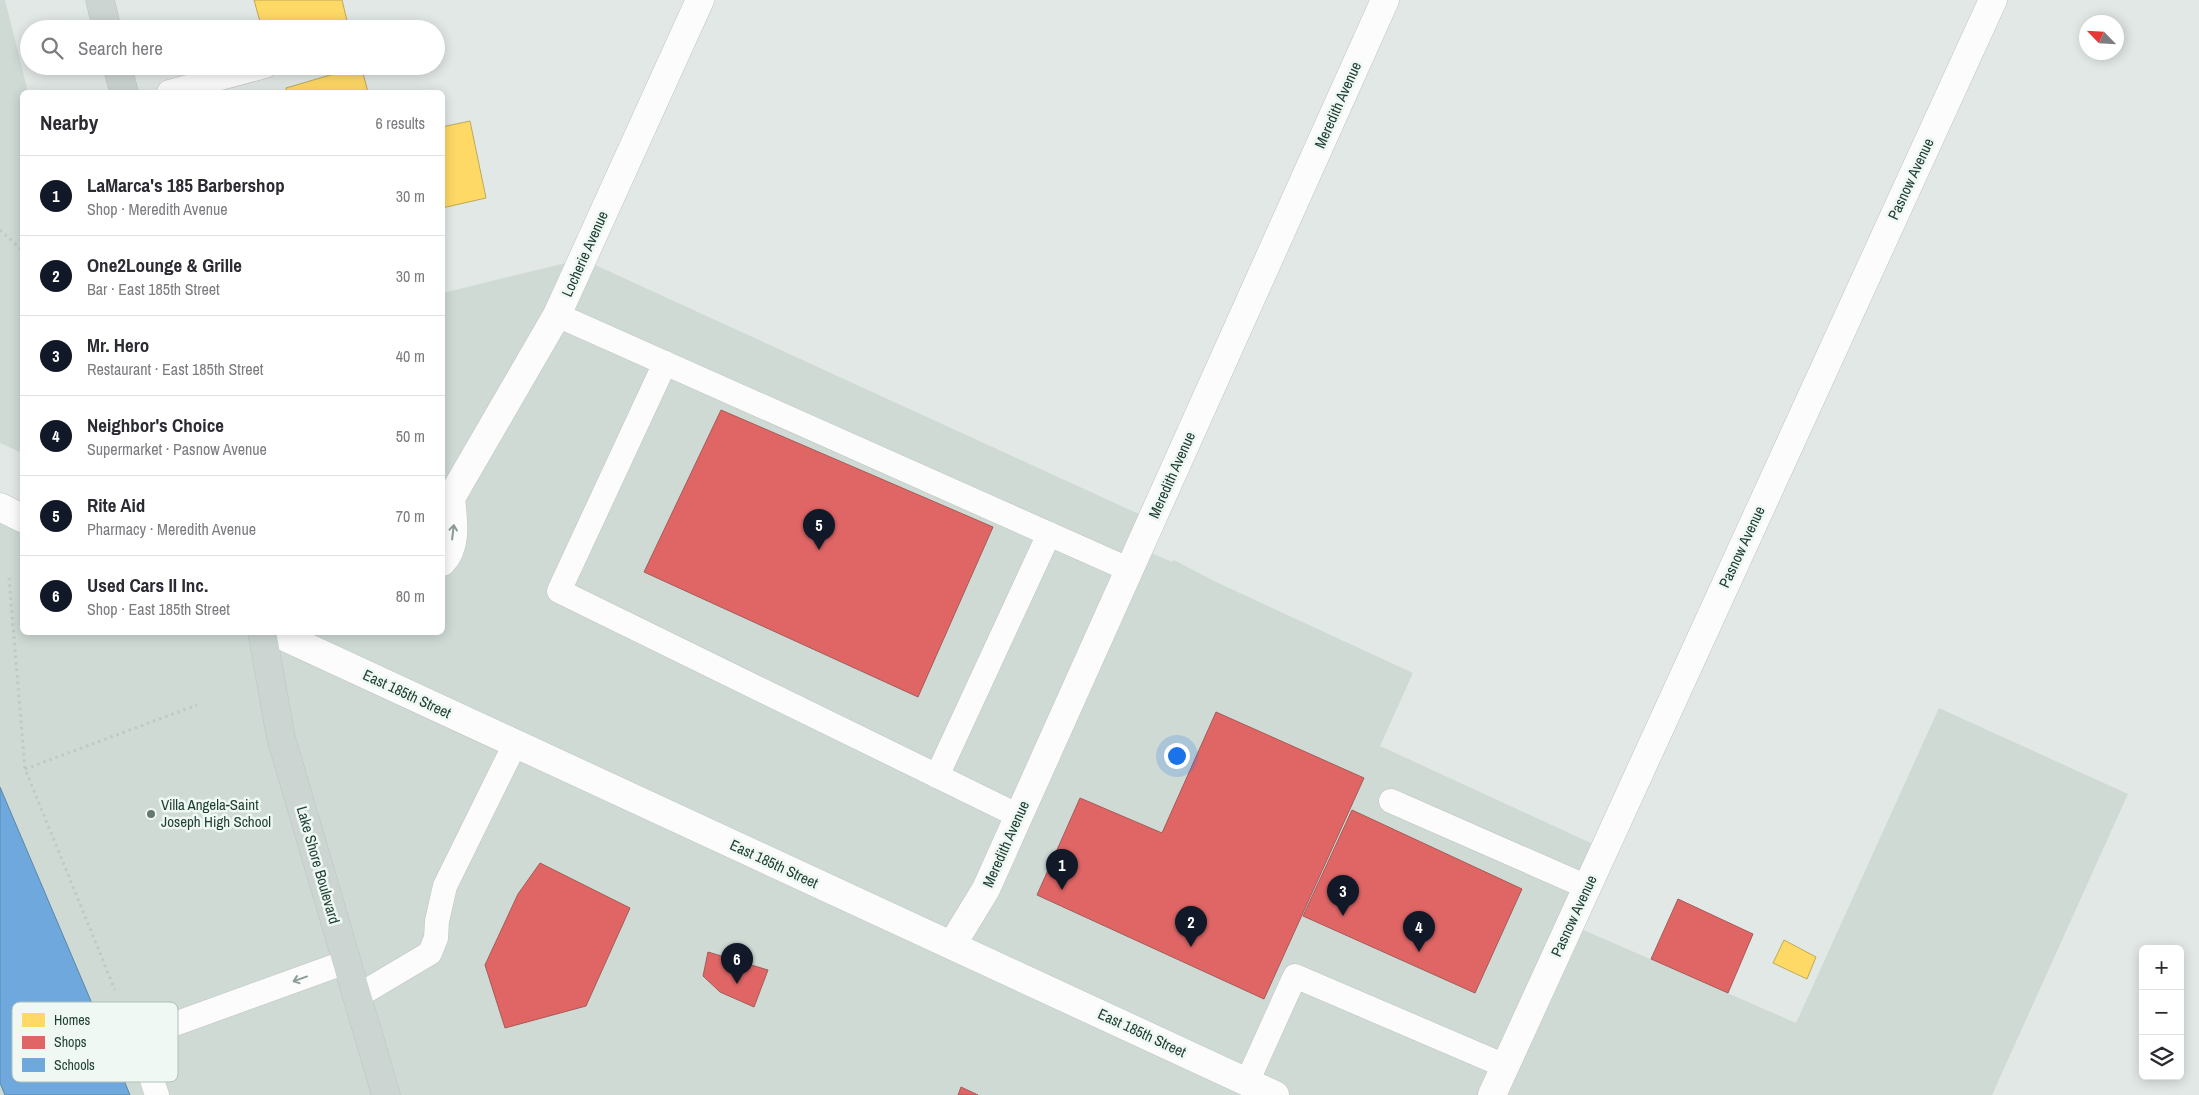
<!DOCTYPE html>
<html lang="en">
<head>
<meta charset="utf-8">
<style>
  :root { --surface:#fff; --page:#f7f7f7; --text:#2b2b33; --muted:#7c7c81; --line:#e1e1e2; --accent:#111827 }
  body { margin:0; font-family:"Archivo Narrow",sans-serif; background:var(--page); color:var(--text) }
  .controls { position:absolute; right:15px; bottom:15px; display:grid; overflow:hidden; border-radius:8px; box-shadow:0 2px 12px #0003 }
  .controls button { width:45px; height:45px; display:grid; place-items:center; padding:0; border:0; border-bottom:1px solid var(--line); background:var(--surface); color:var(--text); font:25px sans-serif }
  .compass { position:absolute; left:2079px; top:15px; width:45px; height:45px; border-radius:50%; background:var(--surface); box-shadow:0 2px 12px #0003; rotate:295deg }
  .you { position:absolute; left:1176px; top:755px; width:18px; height:18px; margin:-12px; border:4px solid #fff; border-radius:50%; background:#1a73e8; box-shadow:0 0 0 8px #1a73e833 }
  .badge { display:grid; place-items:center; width:32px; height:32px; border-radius:50%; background:var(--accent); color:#fff; font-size:16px; font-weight:700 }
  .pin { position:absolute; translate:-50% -41px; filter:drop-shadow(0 1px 2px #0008) }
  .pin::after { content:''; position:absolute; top:26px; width:18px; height:15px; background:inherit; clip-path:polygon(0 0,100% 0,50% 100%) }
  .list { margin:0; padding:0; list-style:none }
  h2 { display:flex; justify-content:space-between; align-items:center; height:65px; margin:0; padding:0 20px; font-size:21px }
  h2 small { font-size:16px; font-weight:400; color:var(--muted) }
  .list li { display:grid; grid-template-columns:32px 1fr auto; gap:15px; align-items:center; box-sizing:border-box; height:80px; padding:0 20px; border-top:1px solid var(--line) }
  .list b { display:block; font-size:19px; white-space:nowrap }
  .list p { margin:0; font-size:16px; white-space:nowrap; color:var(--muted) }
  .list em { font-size:16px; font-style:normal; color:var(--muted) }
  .icon { flex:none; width:28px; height:28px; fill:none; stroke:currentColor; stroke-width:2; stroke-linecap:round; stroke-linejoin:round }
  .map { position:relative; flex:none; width:2199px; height:1095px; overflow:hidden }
  .search { position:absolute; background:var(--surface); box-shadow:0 2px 12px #0003; left:20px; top:20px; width:425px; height:55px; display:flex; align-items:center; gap:12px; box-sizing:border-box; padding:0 18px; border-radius:28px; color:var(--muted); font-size:19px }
  .panel { position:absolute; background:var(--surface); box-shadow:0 2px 12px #0003; left:20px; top:90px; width:425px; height:545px; border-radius:8px }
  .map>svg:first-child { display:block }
  .built { fill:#cfdad5 }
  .homes { fill:#ffd966; stroke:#bcaa57 }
  .shops { fill:#e06666; stroke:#a65a57 }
  .schools { fill:#6fa8dc; stroke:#5788a9 }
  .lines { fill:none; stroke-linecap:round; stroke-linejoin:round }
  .lane-casing { stroke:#bfc5c2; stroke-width:25 }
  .street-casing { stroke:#bfc5c2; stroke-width:29 }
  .secondary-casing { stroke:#bdc6c2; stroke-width:29 }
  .primary-casing { stroke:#bbc5c1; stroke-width:29 }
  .path { stroke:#bfc9c6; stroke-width:3; stroke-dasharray:2.5 4; stroke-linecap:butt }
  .lane { stroke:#fbfcfb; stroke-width:24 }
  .street { stroke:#fbfcfb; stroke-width:28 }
  .secondary { stroke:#fbfcfb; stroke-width:28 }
  .primary { stroke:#ccd5d2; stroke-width:28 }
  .oneway { stroke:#8c9c97 }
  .poi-dot { fill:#637971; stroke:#eff8f3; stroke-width:2 }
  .labels { text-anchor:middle; stroke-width:5; stroke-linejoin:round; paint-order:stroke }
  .street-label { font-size:15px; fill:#1e3d33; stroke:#eff8f3 }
  .poi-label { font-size:15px; fill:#1e3d33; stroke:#eff8f3; text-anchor:start }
  .key { fill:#eff8f3; stroke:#b0c0b9; stroke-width:1 }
  .key-label { font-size:14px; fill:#1e3d33 }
</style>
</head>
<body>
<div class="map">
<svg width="2199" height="1095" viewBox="0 0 2199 1095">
  <rect width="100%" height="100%" fill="#e2e8e5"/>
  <g class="built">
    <polygon points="0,0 5,0 28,92 22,92 22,453 0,443"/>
    <polygon points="582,259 1152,520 1140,548 1172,562 1174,560 1216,582 1413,673 1380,746 1604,849 1570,924 1796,1023 1939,708 2128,794 1992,1095 0,1095 0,507 22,518 22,632 442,632 443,293"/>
  </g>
  <g class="homes">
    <polygon points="254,0 342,0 349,29 262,29"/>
    <polygon points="361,66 368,92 287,92 286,88"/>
    <polygon points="470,121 486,198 442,208 442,127"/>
    <polygon points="1784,940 1816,957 1807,979 1773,963"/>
  </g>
  <g class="shops">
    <polygon points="721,410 993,527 918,697 644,572"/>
    <polygon points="1216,712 1364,778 1264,999 1037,895 1080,798 1162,833"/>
    <polygon points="1352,810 1522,889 1475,993 1303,916"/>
    <polygon points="540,863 630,908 586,1006 505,1028 485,965 518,894"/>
    <polygon points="1678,899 1753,934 1728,993 1651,959"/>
    <polygon points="708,952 768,970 754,1007 720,992 703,976"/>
    <polygon points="961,1087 978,1095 958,1095"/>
  </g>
  <polygon class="schools" points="0,787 105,1034 130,1095 5,1095 0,1083"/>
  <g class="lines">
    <g class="lane-casing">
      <g id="lane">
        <polyline points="169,92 265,66"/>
        <polyline points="557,315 1130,570"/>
        <polyline points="665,363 559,591 1019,816"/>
        <polyline points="937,776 1049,534"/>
        <polyline points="1391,801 1587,887"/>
        <polyline points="356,997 430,953 436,938 437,921 445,886 515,744"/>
        <polyline points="1247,1082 1295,976 1505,1066"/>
        <polyline points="157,1095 147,1065 169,1026 346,962"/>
      </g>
    </g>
    <g class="street-casing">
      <g id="street">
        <path d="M442,562C458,546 453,519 451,498L557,315L700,0"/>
        <polyline points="952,945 986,889 1385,0"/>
        <polyline points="1492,1095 1993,0"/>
      </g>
    </g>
    <g class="secondary-casing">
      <g id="secondary">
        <polyline points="0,507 22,518"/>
        <polyline points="274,632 1275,1095"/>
      </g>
    </g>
    <g class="primary-casing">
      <g id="primary">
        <polyline points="100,0 107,29"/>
        <polyline points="117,66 124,92"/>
        <polyline points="262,632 281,738 386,1095"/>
      </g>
    </g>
    <g class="path">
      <polyline points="0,230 22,250"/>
      <polyline points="9,578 25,769 115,990"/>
      <polyline points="25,769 197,705"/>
    </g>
    <use href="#lane" class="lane"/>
    <use href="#street" class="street"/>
    <use href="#secondary" class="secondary"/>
    <use href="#primary" class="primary"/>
  </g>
  <defs><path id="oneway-shaft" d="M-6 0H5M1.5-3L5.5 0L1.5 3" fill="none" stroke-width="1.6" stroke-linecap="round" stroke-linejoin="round" transform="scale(1.25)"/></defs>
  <g class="oneway">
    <use href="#oneway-shaft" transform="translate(453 532) rotate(-83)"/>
    <use href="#oneway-shaft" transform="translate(300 979) rotate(160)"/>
  </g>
  <circle class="poi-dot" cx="151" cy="814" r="5"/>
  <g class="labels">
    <g class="street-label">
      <text transform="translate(1338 105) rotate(-66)" y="5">Meredith Avenue</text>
      <text transform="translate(1911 179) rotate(-65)" y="5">Pasnow Avenue</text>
      <text transform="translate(585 254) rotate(-66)" y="5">Locherie Avenue</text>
      <text transform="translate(1172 475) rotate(-66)" y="5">Meredith Avenue</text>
      <text transform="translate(1742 547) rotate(-65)" y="5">Pasnow Avenue</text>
      <text transform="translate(407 694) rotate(25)" y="5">East 185th Street</text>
      <text transform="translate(1006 844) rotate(-66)" y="5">Meredith Avenue</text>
      <text transform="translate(774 864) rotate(25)" y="5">East 185th Street</text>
      <text transform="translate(318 865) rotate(74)" y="5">Lake Shore Boulevard</text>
      <text transform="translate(1574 916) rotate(-65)" y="5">Pasnow Avenue</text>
      <text transform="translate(1142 1033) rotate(25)" y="5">East 185th Street</text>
    </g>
    <g class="poi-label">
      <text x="161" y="810">Villa Angela-Saint<tspan x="161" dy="17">Joseph High School</tspan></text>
    </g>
  </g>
  <rect x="12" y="1002" width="166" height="80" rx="8" class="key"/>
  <rect x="22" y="1013" width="23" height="14" fill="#ffd966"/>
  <rect x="22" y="1036" width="23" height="13" fill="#e06666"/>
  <rect x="22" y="1058" width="23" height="14" fill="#6fa8dc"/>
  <g class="key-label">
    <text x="54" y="1025">Homes</text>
    <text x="54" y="1047">Shops</text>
    <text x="54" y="1070">Schools</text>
  </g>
</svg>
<div class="controls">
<button>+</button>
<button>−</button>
<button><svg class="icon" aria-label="layers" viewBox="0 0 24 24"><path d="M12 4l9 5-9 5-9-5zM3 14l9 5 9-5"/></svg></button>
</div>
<svg class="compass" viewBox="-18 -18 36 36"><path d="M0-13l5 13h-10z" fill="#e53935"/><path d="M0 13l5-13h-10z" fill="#7c7c81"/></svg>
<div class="you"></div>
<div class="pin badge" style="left:1062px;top:890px">1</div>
<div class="pin badge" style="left:1191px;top:947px">2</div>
<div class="pin badge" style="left:1343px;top:916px">3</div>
<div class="pin badge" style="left:1419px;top:952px">4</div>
<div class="pin badge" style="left:819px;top:550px">5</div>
<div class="pin badge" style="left:737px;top:984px">6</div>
<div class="search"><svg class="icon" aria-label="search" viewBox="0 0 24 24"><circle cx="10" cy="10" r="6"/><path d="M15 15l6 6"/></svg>Search here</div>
<section class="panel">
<h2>Nearby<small>6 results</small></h2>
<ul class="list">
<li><span class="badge">1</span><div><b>LaMarca's 185 Barbershop</b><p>Shop · Meredith Avenue</p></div><em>30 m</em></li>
<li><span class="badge">2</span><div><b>One2Lounge &amp; Grille</b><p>Bar · East 185th Street</p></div><em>30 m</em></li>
<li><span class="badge">3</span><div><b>Mr. Hero</b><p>Restaurant · East 185th Street</p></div><em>40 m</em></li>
<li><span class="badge">4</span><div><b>Neighbor's Choice</b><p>Supermarket · Pasnow Avenue</p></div><em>50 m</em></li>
<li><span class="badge">5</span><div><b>Rite Aid</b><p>Pharmacy · Meredith Avenue</p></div><em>70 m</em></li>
<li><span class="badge">6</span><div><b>Used Cars II Inc.</b><p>Shop · East 185th Street</p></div><em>80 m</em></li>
</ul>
</section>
</div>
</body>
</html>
